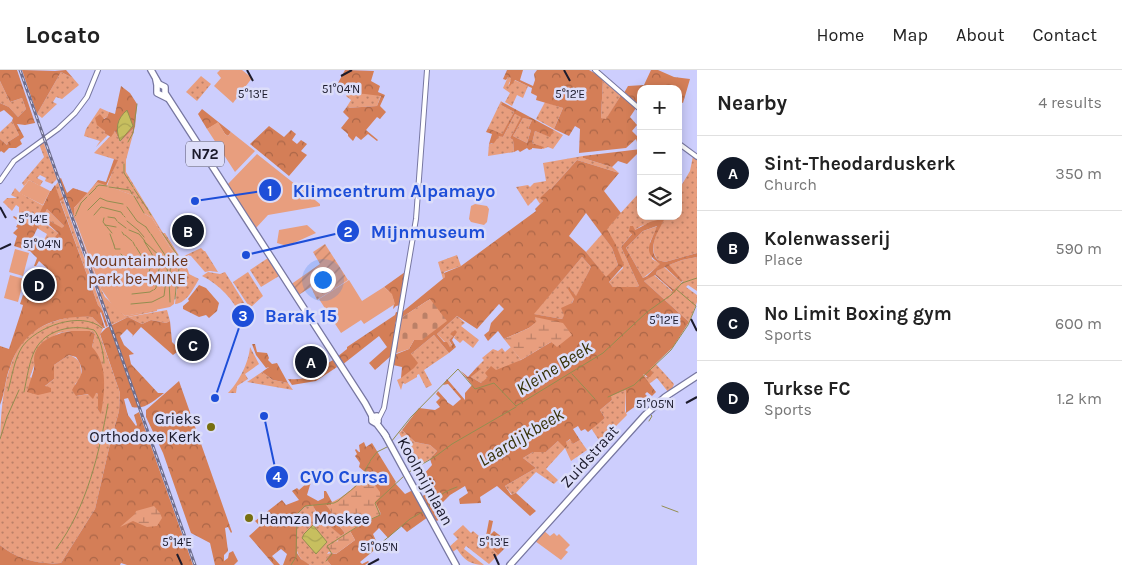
<!DOCTYPE html>
<html lang="en">
<head>
<meta charset="utf-8">
<style>
  :root { --surface:#fff; --page:#f2f2f2; --text:#222; --muted:#767676; --line:#e0e0e0; --accent:#111827 }
  body { margin:0; font-family:Karla,sans-serif; background:var(--page); color:var(--text) }
  .controls { position:absolute; right:15px; top:15px; display:grid; overflow:hidden; border-radius:10px; box-shadow:0 2px 12px #0003 }
  .controls button { width:45px; height:45px; display:grid; place-items:center; padding:0; border:0; border-bottom:1px solid var(--line); background:var(--surface); color:var(--text); font:25px sans-serif }
  .you { position:absolute; left:322px; top:209px; width:18px; height:18px; margin:-12px; border:4px solid #fff; border-radius:50%; background:#1a73e8; box-shadow:0 0 0 8px #1a73e833 }
  .badge { display:grid; place-items:center; width:32px; height:32px; border-radius:50%; background:var(--accent); color:#fff; font-size:16px; font-weight:700 }
  .pin { position:absolute; translate:-50% -50%; border:2px solid #fff; box-shadow:0 1px 5px #0006 }
  .list { margin:0; padding:0; list-style:none }
  h2 { display:flex; justify-content:space-between; align-items:center; height:65px; margin:0; padding:0 20px; font-size:21px }
  h2 small { font-size:16px; font-weight:400; color:var(--muted) }
  .list li { display:grid; grid-template-columns:32px 1fr auto; gap:15px; align-items:center; box-sizing:border-box; height:75px; padding:0 20px; border-top:1px solid var(--line) }
  .list b { display:block; font-size:19px; white-space:nowrap }
  .list p { margin:0; font-size:16px; white-space:nowrap; color:var(--muted) }
  .list em { font-size:16px; font-style:normal; color:var(--muted) }
  .icon { flex:none; width:28px; height:28px; fill:none; stroke:currentColor; stroke-width:2; stroke-linecap:round; stroke-linejoin:round }
  .map { position:relative; flex:none; width:697px; height:495px; overflow:hidden }
  header { display:flex; align-items:center; gap:30px; box-sizing:border-box; height:70px; padding:0 25px; background:var(--surface); border-bottom:1px solid var(--line) }
  header strong { font-size:24px }
  nav { display:flex; gap:28px; margin-inline-start:auto; font-size:18px }
  main { display:flex }
  aside { flex:1; background:var(--surface) }
  .map>svg:first-child { display:block }
  .grass { fill:url(#grass-dots); fill-rule:evenodd }
  .forest { fill:url(#forest-crowns); fill-rule:evenodd }
  .wetland { fill:url(#wetland-marsh) }
  .cemetery { fill:url(#cemetery-stones) }
  .park { fill:#e89e7e }
  .garden { fill:url(#garden-furrows) }
  .water { fill:url(#water-waves); stroke:#948e50 }
  .lines { fill:none; stroke-linecap:round; stroke-linejoin:round }
  .stream { stroke:#948e50; stroke-width:1 }
  .tertiary-casing { stroke:#7777a1; stroke-width:6 }
  .primary-casing { stroke:#7777a1; stroke-width:8 }
  .tertiary { stroke:#fff; stroke-width:4 }
  .primary { stroke:#fff; stroke-width:5.5 }
  .rail-casing { stroke:#6e6e8d; stroke-width:3 }
  .rail { stroke:#dcddf9; stroke-width:1; stroke-dasharray:4; stroke-linecap:butt }
  .ticks { fill:none; stroke:#1c1b2c; stroke-width:2 }
  .poi-dot { fill:#776f0f; stroke:#dcddf9; stroke-width:2 }
  .labels { text-anchor:middle; stroke-width:5; stroke-linejoin:round; paint-order:stroke }
  .shield { fill:#dcddf9; stroke:#56556a; stroke-width:1 }
  .shield-label { font-size:15px; font-weight:bold; fill:#1c1b2c }
  .park-label { font-size:16px; fill:#6f361b; stroke:#dcddf9 }
  .poi-label { font-size:16px; fill:#1c1b2c; stroke:#dcddf9; text-anchor:end }
  .street-label { font-size:16px; fill:#1c1b2c; stroke:#dcddf9 }
  .water-label { font-size:18px; font-style:italic; fill:#373308; stroke:#dcddf9 }
  .ticks-label { font-size:12px; text-anchor:middle; fill:#1c1b2c; stroke:#dcddf9; stroke-width:5; stroke-linejoin:round; paint-order:stroke }
  .leader { fill:none; stroke:#1d4ed8; stroke-width:2 }
  .callout-dot { fill:#1d4ed8; stroke:#dcddf9; stroke-width:2 }
  .mark-label { font-size:15px; text-anchor:middle; font-weight:bold; fill:#fff }
  .callout-label { font-size:18px; text-anchor:middle; font-weight:bold; fill:#1d4ed8; stroke:#dcddf9; stroke-width:5; stroke-linejoin:round; paint-order:stroke }
</style>
</head>
<body>
<header>
<strong>Locato</strong>
<nav><a>Home</a><a>Map</a><a>About</a><a>Contact</a></nav>
</header>
<main>
<div class="map">
<svg width="697" height="495" viewBox="0 0 697 495">
  <defs>
    <pattern id="grass-dots" width="8" height="8" patternUnits="userSpaceOnUse" patternTransform="scale(1.25)"><rect width="8" height="8" fill="#e89e7e"/><path d="M2 2h.1M6 6h.1" fill="none" stroke="#bb8067" stroke-width="1.8" stroke-linecap="round"/></pattern>
    <pattern id="forest-crowns" width="20" height="18" patternUnits="userSpaceOnUse" patternTransform="scale(1.25)"><rect width="20" height="18" fill="#d47e57"/><path d="M2 6a3 3 0 1 1 6 0M12 15a3 3 0 1 1 6 0" fill="none" stroke="#ab6648"/></pattern>
    <pattern id="wetland-marsh" width="20" height="14" patternUnits="userSpaceOnUse" patternTransform="scale(1.25)"><rect width="20" height="14" fill="#e89e7e"/><path d="M1 5h8M5 5V1M11 12h8M15 12V8" fill="none" stroke="#bb8067"/></pattern>
    <pattern id="cemetery-stones" width="16" height="16" patternUnits="userSpaceOnUse" patternTransform="scale(1.25)"><rect width="16" height="16" fill="#e89e7e"/><path d="M2 7V4a2 2 0 0 1 4 0v3zM10 15v-3a2 2 0 0 1 4 0v3z" fill="#bb8067"/></pattern>
    <pattern id="garden-furrows" width="10" height="10" patternUnits="userSpaceOnUse" patternTransform="scale(1.25)"><rect width="10" height="10" fill="#e89e7e"/><path d="M-1 1l2-2M0 10L10 0M9 11l2-2" fill="none" stroke="#bb8067"/></pattern>
    <pattern id="water-waves" width="16" height="10" patternUnits="userSpaceOnUse" patternTransform="scale(1.25)"><rect width="16" height="10" fill="#c7bf5f"/><path d="M0 5q4-4 8 0t8 0" fill="none" stroke="#aaa453"/></pattern>
  </defs>
  <rect width="100%" height="100%" fill="#cdcefd"/>
  <g class="grass">
    <polygon points="61,2 73,8 79,15 62,29 56,27 53,32 57,34 42,48 37,44"/>
    <polygon points="201,6 211,14 197,31 186,22"/>
    <polygon points="508,7 512,8 508,15 514,10 528,16 523,28 517,25 512,36 505,32 510,23 503,18"/>
    <polygon points="603,8 621,25 606,50 601,48"/>
    <polygon points="0,11 10,32 22,28 26,39 18,47 9,37 0,33"/>
    <polygon points="349,22 377,24 381,25 377,36 346,38 351,30 346,26"/>
    <polygon points="501,31 502,32 501,35 514,42 502,65 488,58"/>
    <polygon points="545,32 563,38 554,59 536,49"/>
    <polygon points="100,38 109,42 107,47 103,49 100,44 105,61 104,63 108,65 96,77 100,71 84,66 86,59"/>
    <polygon points="515,44 522,46 510,68 513,70 514,82 488,86 489,74 492,74 499,65 503,67"/>
    <polygon points="523,48 532,50 528,59 531,60 527,73 513,66"/>
    <polygon points="12,51 19,65 8,72 7,75 0,69 0,62"/>
    <path d="M135,57L126,90V102L163,163H165L188,200L189,204L199,209C193,219 187,233 175,234L180,188L171,179L152,148L145,144L139,136L135,126L107,116L117,90L94,83L115,61L120,72Z"/>
    <polygon points="554,60 563,65 553,79 548,77 543,79 543,77 532,73 535,61 549,66"/>
    <polygon points="43,71 57,109 52,114 45,111 46,108 40,105 37,108 43,111 40,116 29,110 24,116 22,113 44,87 39,74"/>
    <polygon points="583,86 583,88 612,97 619,103 577,90 551,119 549,119 541,128 543,131 540,134 536,128 528,136 516,117 528,115 530,117 534,113 546,111 543,93"/>
    <path d="M693,86L697,89V183L665,192L658,190C647,178 658,160 664,149L641,156L635,160L621,177L639,216L635,217H613L609,212L623,198L606,159L639,123L641,125V146H678V121L690,101Z"/>
    <polygon points="58,112 63,128 103,241 98,235 60,130 62,130 60,130 55,116"/>
    <polygon points="15,118 20,123 44,136 33,158 18,148 21,144 19,143 19,137 16,135 12,141 3,132 7,128 17,128 11,125"/>
    <polygon points="66,127 99,215 105,227 125,246 157,239 157,241 128,247 111,255"/>
    <polygon points="47,139 64,156 62,159 50,151 46,154 58,163 44,182 36,175 39,170 43,172 47,164 37,158"/>
    <polygon points="658,156 650,172 652,189 661,194 643,208 626,178 643,161"/>
    <polygon points="602,164 612,178 618,195 606,208 586,182"/>
    <polygon points="201,178 204,181 205,181 218,202 210,201 205,202 191,186 188,185 185,189 185,193 182,187"/>
    <polygon points="457,185 461,196 444,202 445,207 443,209 438,192"/>
    <polygon points="582,187 591,197 576,227 570,218 574,229 562,249 533,244"/>
    <polygon points="697,187 697,221 688,215 686,217 697,225 697,232 689,252 644,211 654,205 672,221 673,219 656,204 657,201 664,197 682,213 683,211 668,196 669,195 682,190"/>
    <polygon points="268,188 279,206 261,217 250,200"/>
    <path d="M208,202L220,204L225,202L248,239L241,247C233,229 220,215 202,206Z"/>
    <polygon points="248,202 263,226 250,238 233,212"/>
    <polygon points="328,206 336,218 317,230 311,217"/>
    <polygon points="167,240 170,251 166,253 151,250 142,254 128,247"/>
    <path d="M77,246L92,247L103,258L100,265L120,323L119,341L110,374L95,439L61,493C39,495 16,489 0,475C0,448 0,421 0,394C0,355 0,309 20,275C32,257 57,249 77,246ZM71,261H90L95,264L92,277L101,343L98,340V324L96,323L76,326L75,314L81,308C81,297 82,289 69,285L54,295V309L44,317L30,307L42,273L59,263Z"/>
    <polygon points="457,246 465,253 461,256 479,270 473,278 463,270 460,273 454,268 455,266 453,266 449,270 452,276 450,277 437,264"/>
    <polygon points="434,265 449,283 424,300 432,315 426,318 419,304 417,305 417,307 405,314 403,313 401,320 397,310 401,308 411,284"/>
    <path d="M250,277L259,294L245,304L248,309L237,316L236,323H228C239,312 249,292 250,277Z"/>
    <polygon points="511,277 521,290 481,313 471,307 480,299 477,297 484,290 482,288 493,279 498,281 502,278 505,282"/>
    <polygon points="655,293 674,314 671,322 669,323 657,308 649,314 643,305 644,304 646,307 650,305 649,299"/>
    <polygon points="262,302 273,310 288,313 293,320 247,312"/>
    <polygon points="626,320 625,341 627,345 613,359 615,362 602,375 591,358 605,348 600,340 612,330 610,326"/>
    <polygon points="402,360 415,372 430,375 437,381 430,389 418,396 399,363"/>
    <polygon points="571,369 573,374 580,370 587,380 571,391 565,378 546,399 558,410 554,414 536,402 516,423 512,425 505,416 536,398 523,388 533,382 546,382 558,371 566,372"/>
    <path d="M314,435L315,441L341,466L327,484L331,483L326,489L331,495C325,495 317,495 311,495C290,489 296,461 297,445L305,437Z"/>
    <path d="M463,455L471,463L473,461L485,471L498,485L489,494L466,476L464,479L484,495C471,495 464,490 457,479L451,483L448,478L458,469L453,464Z"/>
  </g>
  <g class="forest">
    <polygon points="0,0 17,0 35,53 25,55 17,54 24,67 20,70 22,74 16,78 9,78 4,83 1,81 0,82 0,69 7,75 8,72 19,65 12,51 13,48 4,40 0,42 0,33 9,37 18,47 26,39 22,28 10,32 0,11"/>
    <polygon points="22,0 55,1 66,0 73,8 61,2 37,44"/>
    <polygon points="345,0 374,1 371,11 380,16 378,22 385,25 380,36 386,42 380,49 377,47 366,60 378,70 377,71 368,64 361,70 356,66 353,71 348,66 348,64 341,58 349,48 343,42 346,38 377,36 381,26 349,22 338,13"/>
    <polygon points="507,0 523,0 520,10 533,16 535,10 534,4 537,0 589,0 603,8 601,48 606,49 621,25 636,38 630,47 637,55 632,61 638,67 641,64 641,76 638,75 636,69 626,78 579,83 580,59 575,56 569,66 554,59 563,38 536,30 537,26 531,23 532,18 515,10 509,17 511,8 508,7 506,10 503,9"/>
    <polygon points="651,0 658,0 674,7 690,9 683,33 678,31 678,19 641,19 641,37 624,23 628,16 644,15"/>
    <polygon points="121,16 130,23 137,34 135,57 120,72 115,61 111,67 104,63 105,61 97,55 95,48 100,44 104,49 107,47 109,42 115,44"/>
    <path d="M502,32L554,60L550,67L535,61L532,73L544,77L542,79L532,78V79L529,80L527,78L520,82L518,80L514,82L513,70L510,68L521,47L515,44L503,67L499,66L494,73L489,74L492,64L486,62L488,58L502,64L514,42L501,35ZM523,48L532,50L528,59L531,60L527,73L513,66Z"/>
    <polygon points="202,39 231,62 228,66 225,64 218,53 207,59 198,44"/>
    <polygon points="269,56 284,67 291,60 296,64 292,70 297,74 301,70 307,74 301,81 307,85 289,106 250,74"/>
    <polygon points="641,79 641,82 638,83 627,94 618,91 612,97 583,88 583,86"/>
    <path d="M114,89L118,90L106,116L97,113L74,138L76,152L66,127L60,131L98,235L103,241L108,256L106,257L101,242L100,243L105,258H103L92,247C55,244 22,259 10,297C5,309 5,323 0,335V276L9,279L22,239L23,235L20,234L23,225L46,231L54,205L39,191L36,196H34L37,188L30,181L14,176L17,166L13,163L18,158L16,157L19,152L13,147L14,146L33,157L50,121H51L55,115L60,129L65,125L59,109L61,108L67,123L73,118L88,123L98,110L106,112ZM47,139L64,156L62,158L50,151L46,152L58,163L44,181L36,175L39,170L33,167Z"/>
    <path d="M577,90L619,103L604,121L621,143L607,159L616,175L624,195L609,212L613,217H635L639,216L621,177L632,164L629,161L630,156H633L635,160L650,152L665,148C659,160 646,179 658,190L665,192L697,183V187L682,190L669,195L683,211L681,212L665,197L657,201L656,204L673,219L676,220L675,223L655,205L644,211L689,252L673,277L650,299L653,303L650,307H648L644,304L643,305L656,322L652,326L647,322L645,324L648,327L626,343V320L611,326L612,330L600,340L605,348L588,362L585,359L581,361L578,356L573,359L580,370L573,374L570,369L566,372L567,376L565,378L558,371L546,382H533L523,388L536,398L505,416L511,425L516,423L536,441L530,446L497,416L480,427L481,433L460,434L459,429L468,423L465,416L450,425L440,435L446,449L435,451L421,427L431,421L423,405L432,395L430,389L437,381L430,375L415,372L402,360L419,338L435,340L440,337L436,332L440,328L436,324L438,321L447,331V332L453,336L461,329L448,314L443,315L447,309L465,330V323L472,315L461,301L468,307L477,297L481,299L471,307L481,313L488,307L485,303L491,296L496,300L521,290L551,272L535,248L537,252L529,258L504,269L498,261L488,271L484,265L489,261L491,253L504,239L499,234L477,259L457,246L437,264L444,272H447L450,277L452,275L449,270L453,266L450,264L455,260L457,262L452,270L456,277L449,283L434,265L411,284L418,293L414,298L401,308L402,297L393,295L394,285L409,279L414,270L418,269L430,229L401,248V243L445,207L444,203L461,196L536,141L535,139L543,131L540,128L549,119H551ZM586,143L612,178L618,195L606,207L586,182L569,166ZM657,156C651,174 641,181 660,194L647,206L643,208L626,178L643,161ZM582,187L591,197L576,226L569,217L568,219L574,229L572,233L561,238L564,245L562,249L534,244Z"/>
    <path d="M405,202L400,235L396,236L393,239C396,230 391,222 384,217Z"/>
    <polygon points="199,215 206,218 219,233 217,241 209,248 206,245 199,247 183,239 183,236 189,231 188,229"/>
    <polygon points="396,242 399,243 395,254 396,259 392,285 375,300 369,293 387,277 379,266 342,295 337,287 347,279 347,277 395,245"/>
    <path d="M128,247L142,254L151,250L166,253L170,251L172,272L180,280L173,285L141,257L132,267L133,265L127,259L120,266L124,275L134,284L129,285L131,294L158,323H164C155,330 145,340 132,337L128,328L124,329L128,345L136,356L137,355L134,345L139,342L193,495H127L121,493L120,495H0V475C16,489 40,495 61,493L95,439L110,374L119,341L120,323L100,264L106,258Z"/>
    <path d="M71,261H90L95,264L92,277C108,294 105,322 101,344L98,340V324L96,323L93,329L88,324L76,326L72,320C80,306 87,303 76,287L69,285L54,295V309L45,316L51,318V322L38,325L27,322C29,314 32,307 34,299C35,294 33,289 35,283C40,269 58,263 71,261Z"/>
    <polygon points="252,274 255,274 257,282 267,283 269,288 268,290 272,294 277,293 288,313 273,310 262,302 269,297 266,298 256,285"/>
    <path d="M330,282L337,297L316,311L292,315L288,309C297,310 305,309 314,305L313,302L333,290L329,283Z"/>
    <polygon points="179,311 232,462 231,463 228,457 225,458 228,481 224,485 224,491 228,488 229,483 233,481 238,491 234,495 215,495 210,473 191,463 163,383 146,347 146,340"/>
    <polygon points="364,372 366,377 372,373 396,412 395,413 405,424 413,420 428,447 407,462 401,456 388,468 379,458 373,464 377,473 381,471 383,473 360,492 362,494 368,491 369,492 365,495 331,495 326,489 331,483 336,484 355,470 350,461 381,444 375,432 365,402 359,397 360,393 355,386 357,384 355,380 356,379 359,382 360,382 359,375"/>
    <path d="M315,406L310,415L307,425L318,431L324,428V421H326L332,432L331,435H327L333,444L335,451L345,463L341,466C332,457 317,448 313,435L305,437L297,445V483L301,489L310,495H283L287,484L281,479L272,486L280,495H274L249,466L260,456L255,451L282,430L286,435L299,430L292,421L297,418L299,420Z"/>
    <polygon points="489,450 493,451 490,465 494,461 510,473 498,485 485,471"/>
  </g>
  <g class="wetland">
    <polygon points="535,247 563,253 572,265 557,277 551,272 521,290 504,269 529,258 536,252"/>
    <path d="M365,402L380,422V427L375,432L381,444L350,461L355,470L336,484L329,482V476L338,471L337,468L345,463L335,451L333,444L326,435H331L332,432C344,427 360,414 365,402Z"/>
    <polygon points="154,436 160,443 162,448 157,456 147,457 133,451 120,457 135,444 136,441"/>
  </g>
  <polygon class="cemetery" points="430,229 447,251 422,270 414,270 409,279 394,284 401,248"/>
  <g class="park">
    <polygon points="220,0 242,0 252,8 233,33 214,16 221,8 217,3"/>
    <polygon points="218,52 225,64 228,66 231,62 255,81 235,102 207,59"/>
    <polygon points="257,84 320,134 320,136 268,145 255,159 227,115"/>
    <polygon points="29,110 50,121 43,135 19,123"/>
    <polygon points="97,112 135,126 140,136 145,144 152,148 171,179 180,188 174,234 170,237 125,246 113,236 101,219 74,146 74,138"/>
    <polygon points="475,134 487,136 489,139 487,152 484,155 471,152 469,149 471,136"/>
    <polygon points="307,155 316,163 287,176 277,173 279,160"/>
    <polygon points="15,179 29,183 23,206 9,202"/>
    <polygon points="35,201 50,205 43,229 28,225"/>
    <polygon points="10,205 24,209 18,232 4,228"/>
    <polygon points="349,210 362,231 384,217 392,224 395,234 364,254 361,250 341,263 319,229"/>
    <polygon points="543,460 550,466 554,463 557,466 559,464 570,475 565,480 568,482 561,490 535,471 535,470"/>
  </g>
  <polygon class="garden" points="325,174 348,210 336,218 328,206 297,226 290,215 320,194 313,182"/>
  <g class="water">
    <path d="M127,40L133,56L120,71C115,58 117,49 127,40Z"/>
    <polygon points="313,455 327,472 316,484 302,468 304,464"/>
  </g>
  <g class="lines">
    <g class="stream">
      <polyline points="128,72 133,63 137,34"/>
      <polyline points="124,94 124,103 133,117"/>
      <polyline points="96,117 99,115 107,116"/>
      <polyline points="109,117 130,120 132,124"/>
      <polyline points="134,119 148,140"/>
      <polyline points="89,125 96,118"/>
      <polyline points="134,126 144,143"/>
      <polyline points="127,137 137,151 146,157"/>
      <polyline points="88,140 100,128 107,131 123,134"/>
      <polyline points="149,142 151,145"/>
      <polyline points="76,144 81,133 87,127"/>
      <polyline points="94,145 101,137 121,142 123,145"/>
      <polyline points="75,146 76,145"/>
      <polyline points="124,146 125,147"/>
      <polyline points="108,147 115,148 117,151"/>
      <polyline points="104,148 103,152 106,156"/>
      <polyline points="127,151 138,160"/>
      <polyline points="118,152 126,158"/>
      <polyline points="105,155 116,157"/>
      <polyline points="107,157 112,163"/>
      <polyline points="146,157 150,163"/>
      <polyline points="129,160 139,164 145,171"/>
      <polyline points="138,160 144,167"/>
      <polyline points="122,162 124,165"/>
      <polyline points="110,164 114,175"/>
      <polyline points="151,164 165,185"/>
      <polyline points="163,164 180,189 178,207"/>
      <polyline points="125,165 132,171"/>
      <polyline points="144,171 156,191"/>
      <polyline points="133,172 135,176"/>
      <polyline points="145,172 165,191 168,203"/>
      <polyline points="114,175 115,179 120,179"/>
      <polyline points="136,177 141,185"/>
      <polyline points="121,184 126,189"/>
      <polyline points="166,185 171,191 170,203 177,204"/>
      <polyline points="142,186 150,198 149,203"/>
      <polyline points="156,192 160,196 158,203"/>
      <polyline points="125,198 127,192"/>
      <polyline points="169,210 170,232"/>
      <polyline points="133,213 147,211 149,204"/>
      <polyline points="154,220 156,218 157,207"/>
      <polyline points="132,224 150,222 153,220"/>
      <polyline points="175,229 177,208"/>
      <polyline points="131,234 152,232 164,226 166,210"/>
      <polyline points="572,304 595,329"/>
      <path d="M8,321C12,307 14,290 22,277C36,257 81,240 102,258"/>
      <path d="M24,322C27,308 29,292 35,280C46,259 73,254 94,260C100,266 104,285 104,293"/>
      <polyline points="608,327 634,315 671,280 688,255 696,236 676,219"/>
      <polyline points="649,351 652,346 650,344"/>
      <polyline points="0,369 7,347 19,320"/>
      <polyline points="391,372 411,347 458,299 475,319 494,313 516,336 603,283 647,242 671,225 682,213 697,208"/>
      <polyline points="370,391 377,382 389,376"/>
      <polyline points="409,402 436,386 452,374 516,337"/>
      <polyline points="662,436 678,442"/>
      <path d="M428,438C434,428 445,421 457,417"/>
      <path d="M56,479C87,437 99,384 108,334"/>
      <polyline points="368,484 410,449 424,441"/>
      <polyline points="326,491 332,484 327,476 363,453 380,445 375,433 404,406"/>
      <path d="M291,495L296,487L297,444L305,436L334,433L338,431C345,424 356,418 362,409C366,403 364,400 370,392"/>
    </g>
    <g class="tertiary-casing">
      <g id="tertiary">
        <polyline points="595,0 641,40"/>
        <polyline points="678,73 697,87"/>
        <polyline points="0,111 14,91 58,59 75,43 87,27 98,0"/>
        <polyline points="379,348 384,338 416,149 427,0"/>
      </g>
    </g>
    <g class="primary-casing">
      <g id="primary">
        <polyline points="151,0 159,14 165,17 165,23 365,333 372,346 372,351 377,354 386,366"/>
        <polyline points="156,10 157,15 157,23 167,28"/>
        <polyline points="372,347 377,346 378,351"/>
        <polyline points="384,363 456,495"/>
        <polyline points="510,495 645,345 665,327 697,306"/>
      </g>
    </g>
    <use href="#tertiary" class="tertiary"/>
    <use href="#primary" class="primary"/>
    <g class="rail-casing">
      <polyline id="rail" points="20,0 195,495"/>
    </g>
    <use href="#rail" class="rail"/>
  </g>
  <path class="ticks" d="M247,0L253,11M564,0L570,11M341,6L352,0M0,137L6,148M0,179L11,174M691,249L697,261M686,333L697,327M177,484L182,495M494,484L499,495M368,495L379,489"/>
  <g class="poi-dot">
    <circle cx="211" cy="357" r="5"/>
    <circle cx="249" cy="448" r="5"/>
  </g>
  <g class="labels">
    <rect class="shield" x="186" y="71.5" width="38" height="25" rx="4"/>
    <g class="shield-label">
      <text x="205" y="89">N72</text>
    </g>
    <g class="park-label">
      <text x="137" y="196">Mountainbike<tspan x="137" dy="18">park be-MINE</tspan></text>
    </g>
    <g class="poi-label">
      <text x="201" y="354">Grieks<tspan x="201" dy="18">Orthodoxe Kerk</tspan></text>
      <text x="259" y="454" text-anchor="start">Hamza Moskee</text>
    </g>
    <g class="street-label">
      <text transform="translate(589 386) rotate(-48)" y="6">Zuidstraat</text>
      <text transform="translate(426 411) rotate(61)" y="6">Koolmijnlaan</text>
    </g>
    <g class="water-label">
      <text transform="translate(554 298) rotate(-32)" y="6">Kleine Beek</text>
      <text transform="translate(521 367) rotate(-31)" y="6">Laardijkbeek</text>
    </g>
  </g>
  <g class="ticks-label">
    <text x="341" y="23">51°04'N</text>
    <text x="253" y="28">5°13'E</text>
    <text x="570" y="28">5°12'E</text>
    <text x="33" y="153">5°14'E</text>
    <text x="42" y="178">51°04'N</text>
    <text x="664" y="254">5°12'E</text>
    <text x="655" y="338">51°05'N</text>
    <text x="177" y="476">5°14'E</text>
    <text x="494" y="476">5°13'E</text>
    <text x="379" y="481">51°05'N</text>
  </g>
  <path class="leader" d="M195 131L270 120M246 185L348 161M215 328L243 246M264 346L277 407"/>
  <g class="callout-dot">
    <circle cx="195" cy="131" r="5"/>
    <circle cx="246" cy="185" r="5"/>
    <circle cx="215" cy="328" r="5"/>
    <circle cx="264" cy="346" r="5"/>
    <circle cx="270" cy="120" r="12"/>
    <circle cx="348" cy="161" r="12"/>
    <circle cx="243" cy="246" r="12"/>
    <circle cx="277" cy="407" r="12"/>
  </g>
  <g class="mark-label">
    <text x="270" y="126">1</text>
    <text x="348" y="167">2</text>
    <text x="243" y="251">3</text>
    <text x="277" y="412">4</text>
  </g>
  <g class="callout-label">
    <text x="394" y="127">Klimcentrum Alpamayo</text>
    <text x="428" y="168">Mijnmuseum</text>
    <text x="301" y="252">Barak 15</text>
    <text x="344" y="413">CVO Cursa</text>
  </g>
</svg>
<div class="controls">
<button>+</button>
<button>−</button>
<button><svg class="icon" aria-label="layers" viewBox="0 0 24 24"><path d="M12 4l9 5-9 5-9-5zM3 14l9 5 9-5"/></svg></button>
</div>
<div class="you"></div>
<div class="pin badge" style="left:311px;top:292px">A</div>
<div class="pin badge" style="left:188px;top:161px">B</div>
<div class="pin badge" style="left:193px;top:275px">C</div>
<div class="pin badge" style="left:39px;top:215px">D</div>
</div>
<aside>
<h2>Nearby<small>4 results</small></h2>
<ul class="list">
<li><span class="badge">A</span><div><b>Sint-Theodarduskerk</b><p>Church</p></div><em>350 m</em></li>
<li><span class="badge">B</span><div><b>Kolenwasserij</b><p>Place</p></div><em>590 m</em></li>
<li><span class="badge">C</span><div><b>No Limit Boxing gym</b><p>Sports</p></div><em>600 m</em></li>
<li><span class="badge">D</span><div><b>Turkse FC</b><p>Sports</p></div><em>1.2 km</em></li>
</ul>
</aside>
</main>
</body>
</html>
